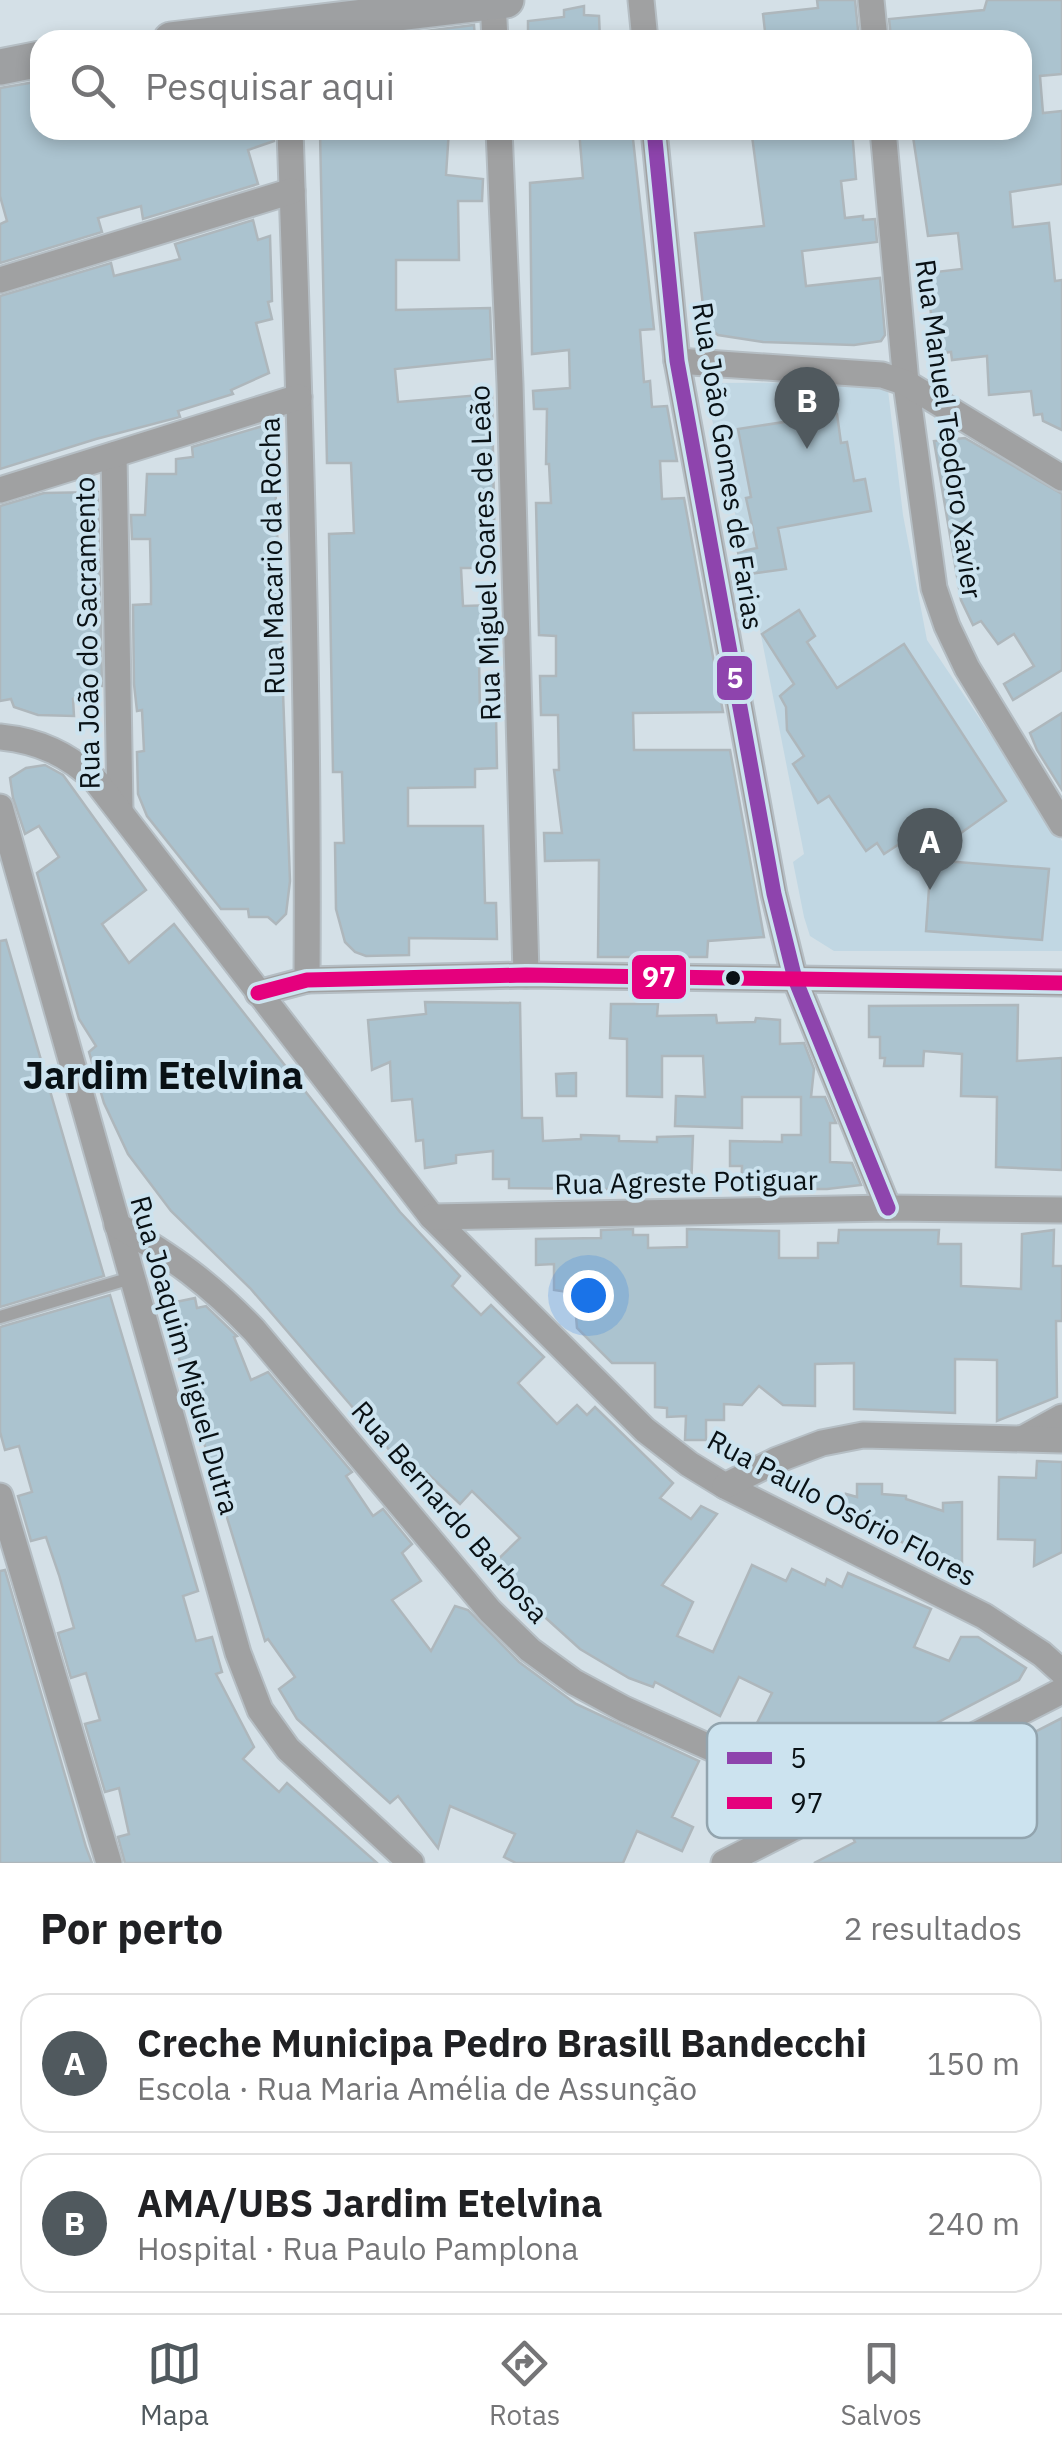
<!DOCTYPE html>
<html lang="pt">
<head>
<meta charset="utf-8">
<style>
  :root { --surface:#fff; --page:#f2f2f2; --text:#202124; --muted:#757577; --line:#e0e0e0; --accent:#50595e }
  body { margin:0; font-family:"IBM Plex Sans",sans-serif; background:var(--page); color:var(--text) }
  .you { position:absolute; left:588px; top:1295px; width:35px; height:35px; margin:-25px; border:8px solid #fff; border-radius:50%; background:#1a73e8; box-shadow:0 0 0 15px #1a73e833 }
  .badge { display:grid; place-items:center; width:65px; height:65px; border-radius:50%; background:var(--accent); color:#fff; font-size:32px; font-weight:700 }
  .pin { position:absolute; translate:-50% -82px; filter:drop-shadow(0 2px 5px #0008) }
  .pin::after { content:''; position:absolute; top:52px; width:35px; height:30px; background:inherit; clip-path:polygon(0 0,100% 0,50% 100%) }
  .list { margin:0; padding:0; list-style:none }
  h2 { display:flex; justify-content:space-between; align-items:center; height:130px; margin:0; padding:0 40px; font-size:42px }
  h2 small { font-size:32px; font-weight:400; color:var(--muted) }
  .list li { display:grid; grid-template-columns:65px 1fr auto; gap:30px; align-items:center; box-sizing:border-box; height:140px; margin:0 20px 20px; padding:0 20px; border:2px solid var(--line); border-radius:30px }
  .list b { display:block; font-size:38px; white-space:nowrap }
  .list p { margin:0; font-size:32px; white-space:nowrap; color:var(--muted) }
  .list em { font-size:32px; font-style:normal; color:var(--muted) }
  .icon { flex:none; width:55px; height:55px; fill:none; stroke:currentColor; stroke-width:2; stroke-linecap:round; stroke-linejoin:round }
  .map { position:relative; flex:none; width:1062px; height:1863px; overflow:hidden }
  .search { position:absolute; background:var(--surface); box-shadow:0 5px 15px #0003; left:30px; right:30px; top:30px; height:110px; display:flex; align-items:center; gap:25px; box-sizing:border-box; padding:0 35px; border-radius:30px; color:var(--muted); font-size:38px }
  .sheet { height:450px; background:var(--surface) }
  nav { display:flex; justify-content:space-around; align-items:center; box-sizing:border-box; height:140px; border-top:2px solid var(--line); background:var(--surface); font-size:28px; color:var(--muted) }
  nav a { display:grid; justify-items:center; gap:5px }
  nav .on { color:var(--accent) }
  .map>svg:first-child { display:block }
  .built { fill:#c1d7e3 }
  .building { fill:#abc3cf; stroke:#aeb7bc; stroke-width:2.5 }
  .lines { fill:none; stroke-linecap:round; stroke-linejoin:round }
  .lane-casing { stroke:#b5bec4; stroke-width:16 }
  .street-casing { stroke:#b5bec4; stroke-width:29 }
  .secondary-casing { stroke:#b5bec4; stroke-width:39 }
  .lane { stroke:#a0a1a2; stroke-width:12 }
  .street { stroke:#a0a1a2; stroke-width:25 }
  .secondary { stroke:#9ea0a2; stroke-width:35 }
  .bus-1-casing { stroke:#cce3ef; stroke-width:22 }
  .bus-2-casing { stroke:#cce3ef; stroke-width:22 }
  .bus-1 { stroke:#8e44ad; stroke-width:15 }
  .bus-2 { stroke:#e5007d; stroke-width:15 }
  .bus-dot { fill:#091115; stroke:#cce3ef; stroke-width:4 }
  .labels { text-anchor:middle; stroke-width:8; stroke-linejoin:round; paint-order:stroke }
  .street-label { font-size:28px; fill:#091115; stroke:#cce3ef }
  .district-label { font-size:38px; font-weight:bold; fill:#091115; stroke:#cce3ef }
  .key { fill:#cce3ef; stroke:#92a4ae; stroke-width:2.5 }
  .key-label { font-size:28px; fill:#091115 }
  .line-badge { stroke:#cce3ef; stroke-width:4 }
  .badge-label { font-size:28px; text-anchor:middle; font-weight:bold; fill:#fff }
</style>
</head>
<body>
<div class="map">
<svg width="1062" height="1863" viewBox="0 0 1062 1863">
  <rect width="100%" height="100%" fill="#d4e0e7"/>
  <polygon class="built" points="887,382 903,515 927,640 1062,841 1062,951 834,951 810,936 804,917 793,862 804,854 745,554 703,383"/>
  <g class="building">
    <polygon points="817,0 855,0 859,40 766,40 763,14 818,8"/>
    <polygon points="987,0 1062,0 1062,74 1040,76 1043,113 1062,111 1062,184 1010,192 1013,227 1049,223 1055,281 1062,280 1062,430 1043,421 1042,414 1034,415 1031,391 989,395 987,356 952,360 951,352 942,353 940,335 933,335 927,273 962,269 958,233 928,236 912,130 1022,130 1022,40 901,40 900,36 891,37 889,19 984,10"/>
    <polygon points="584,6 584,15 599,16 600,40 528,40 528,21 564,17 564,10"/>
    <polygon points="474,25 475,40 393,40 393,35"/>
    <polygon points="35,82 40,97 40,130 274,130 274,141 248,150 258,184 143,219 141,206 98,218 102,232 0,263 0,224 7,221 0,196 0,88"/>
    <polygon points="449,130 446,175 483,179 482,201 458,201 459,260 396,260 396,310 490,308 492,359 395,369 398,402 492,394 495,568 461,568 463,606 496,605 494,657 479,657 480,715 496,715 497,768 475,769 475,787 408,788 408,826 483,826 485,903 496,903 497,939 409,938 409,955 366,956 355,952 345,942 336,909 335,843 344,843 342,772 333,772 329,534 354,533 351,463 327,463 320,132"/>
    <polygon points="579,130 632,130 654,329 640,330 644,382 650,381 652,407 667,406 677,461 660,461 662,499 684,498 723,712 633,713 634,750 730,750 764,937 708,941 707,957 598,957 599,860 545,861 544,833 562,833 554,770 559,770 558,715 541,715 540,676 556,676 556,636 539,635 536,503 551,503 549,464 546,464 547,409 534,409 533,391 570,388 569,350 532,354 530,183 583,178"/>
    <polygon points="756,130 852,130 856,179 841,181 845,218 863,216 863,220 875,219 877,242 802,251 806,286 880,278 885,335 881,341 854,345 763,342 718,335 705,324 695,233 764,226 752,136 756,136"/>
    <polygon points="253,220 258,240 270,236 272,301 268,302 272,319 256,323 269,373 231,390 233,394 178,411 180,417 96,439 0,469 0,296 111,263 114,276 180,259 175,244"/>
    <polygon points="837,414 841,443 847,442 854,481 865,479 871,511 778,528 786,569 742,575 738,552 757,548 746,498 751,497 738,429"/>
    <polygon points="273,423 290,881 286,914 276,924 268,917 249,917 248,909 221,909 147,816 138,794 137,752 144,751 142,710 137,711 134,684 133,605 151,604 151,585 150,539 132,539 131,515 145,515 147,474 176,474 176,459 193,457 192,447"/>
    <polygon points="965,438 1062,494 1062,670 1013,700 1004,684 1034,666 1014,634 998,644 981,621 973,625 961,600 934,441"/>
    <polygon points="98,492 102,686 87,686 87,698 73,699 74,716 38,715 14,707 11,699 0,701 0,506 44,493"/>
    <polygon points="799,610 815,636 807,642 837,688 904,644 1006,801 930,855 916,833 884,854 877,843 866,851 829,796 818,803 793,764 804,756 787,730 786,707 780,696 794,684 762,634"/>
    <polygon points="1062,713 1062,790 1037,750 1030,733"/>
    <polygon points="45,765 63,775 146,890 102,924 129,963 174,924 400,1212 460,1276 452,1286 481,1315 491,1305 544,1357 518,1383 557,1424 577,1405 587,1415 595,1407 673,1483 660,1498 691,1519 701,1506 717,1514 662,1585 693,1602 677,1636 713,1652 752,1565 786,1581 792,1569 825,1585 827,1579 842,1587 848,1573 931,1609 914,1647 949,1661 961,1637 978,1637 1026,1668 1019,1680 902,1741 878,1729 873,1740 865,1736 862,1741 829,1724 819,1745 813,1741 806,1755 753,1731 772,1693 739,1677 720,1716 655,1682 653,1687 629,1678 580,1649 506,1582 504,1584 489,1568 520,1538 472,1491 460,1504 426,1472 416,1481 250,1288 171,1211 128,1154 104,1103 89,1052 96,1046 79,1019 37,873 59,857 39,826 25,834 13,798 10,778 26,768"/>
    <polygon points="931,860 1049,869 1042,940 926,931"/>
    <polygon points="6,940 104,1276 0,1307 0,941"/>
    <polygon points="425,1002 520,1003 522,1118 542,1118 543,1141 581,1139 581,1135 619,1136 619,1141 657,1142 657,1137 693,1136 691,1190 509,1188 509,1179 493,1179 493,1151 456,1155 456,1163 425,1168 423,1140 416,1141 412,1099 392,1101 390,1062 372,1070 368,1020 426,1014"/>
    <polygon points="611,1004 658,1004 657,1016 716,1015 717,1023 755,1022 756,1018 780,1020 780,1044 804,1043 814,1069 811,1097 825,1097 836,1123 830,1123 830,1162 852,1163 861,1185 827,1189 741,1189 742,1166 730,1166 730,1141 782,1142 782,1135 801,1135 801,1097 742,1097 742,1128 675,1126 676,1096 705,1097 703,1056 662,1056 662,1097 627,1096 627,1039 610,1038"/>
    <polygon points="1018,1005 1017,1061 1062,1058 1062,1170 996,1167 997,1097 961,1096 962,1054 924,1051 923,1066 884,1066 885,1058 880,1058 880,1037 869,1037 869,1006"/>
    <polygon points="576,1073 576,1096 557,1096 556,1074"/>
    <polygon points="633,1229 633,1235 648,1235 648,1248 687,1247 687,1229 779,1231 779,1258 818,1258 818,1243 838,1243 839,1230 939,1230 938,1244 961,1244 961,1286 1021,1289 1022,1234 1054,1230 1053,1266 1062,1266 1062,1321 1056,1321 1057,1397 997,1421 997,1360 955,1359 955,1413 854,1409 854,1363 815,1364 815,1406 783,1405 759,1386 742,1405 724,1404 724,1420 706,1420 706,1440 685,1440 686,1416 667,1417 667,1408 655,1407 655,1363 612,1363 577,1328 574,1293 554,1290 554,1264 536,1265 536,1239 601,1238 601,1230"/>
    <polygon points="110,1295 198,1591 183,1596 196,1641 212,1637 222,1672 216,1674 254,1747 243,1759 279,1792 287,1783 377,1863 125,1863 118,1837 129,1834 119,1788 105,1792 85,1724 100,1720 86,1673 71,1678 58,1633 74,1628 59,1575 46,1537 31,1541 18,1496 32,1492 19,1446 5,1450 0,1432 0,1327"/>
    <polygon points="195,1298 197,1308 206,1306 237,1336 234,1337 251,1380 268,1372 352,1472 346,1476 373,1516 383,1509 412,1544 402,1553 421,1581 392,1600 431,1651 455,1606 468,1610 519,1662 576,1704 699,1761 672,1817 693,1827 682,1851 637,1831 623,1863 516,1863 504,1857 515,1834 450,1806 438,1848 398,1796 390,1803 297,1719 279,1689 295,1677 268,1639 265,1641 193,1407 196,1378 186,1382 178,1355 166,1304"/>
    <polygon points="1037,1461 1062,1462 1062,1552 1034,1566 1035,1540 998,1539 999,1477 1036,1478"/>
    <polygon points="857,1484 882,1484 882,1494 906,1496 906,1499 943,1511 943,1503 962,1502 962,1563 950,1563 846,1518 846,1494 857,1497"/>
    <polygon points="5,1570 86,1847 92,1863 0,1863 0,1571"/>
    <polygon points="1062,1718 1062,1863 814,1863 855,1842 848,1828 930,1786 936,1796 968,1780 963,1769"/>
  </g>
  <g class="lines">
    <g class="lane-casing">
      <polyline id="lane" points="0,1317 131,1278"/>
    </g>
    <g class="street-casing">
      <g id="street">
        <polyline points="641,0 645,40"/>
        <polyline points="871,0 875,40"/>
        <polyline points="493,2 495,40"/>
        <path d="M290,130C300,413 309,697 307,980"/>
        <polyline points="499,130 510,384 526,975"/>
        <polyline points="654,130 677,361 774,894 795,979 888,1208"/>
        <polyline points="883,130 906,383 934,588 947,626 967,668 1062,824"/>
        <polyline points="0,280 292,191"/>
        <polyline points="677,361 882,375 906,383 1062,478"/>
        <polyline points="114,455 120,810"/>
        <polyline points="0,490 299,397"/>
        <path d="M0,737C39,741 68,754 96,781L432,1217L645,1430L689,1464L725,1486L984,1616L1042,1654L1062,1672"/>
        <polyline points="0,807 238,1653 260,1710 288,1749 411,1863"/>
        <polyline points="258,993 307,980 526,975 1062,983"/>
        <polyline points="432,1217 888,1208 1062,1210"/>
        <path d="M117,1225C173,1257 209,1283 254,1330L490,1611L530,1650L574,1682L624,1709L836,1804"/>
        <polyline points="1024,1438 1062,1417"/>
        <polyline points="725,1486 777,1460 822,1443 863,1435 1062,1440"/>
        <polyline points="0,1496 109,1863"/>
        <polyline points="724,1863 1062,1691"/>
      </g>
    </g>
    <g class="secondary-casing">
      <g id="secondary">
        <polyline points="171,40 506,0"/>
        <polyline points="0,67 40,59"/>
      </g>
    </g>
    <use href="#lane" class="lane"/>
    <use href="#street" class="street"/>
    <use href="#secondary" class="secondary"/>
    <g class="bus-1-casing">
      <polyline id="bus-1" points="654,130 677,361 774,894 795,979 888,1208"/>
    </g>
    <g class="bus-2-casing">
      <polyline id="bus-2" points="258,993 307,980 526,975 1062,983"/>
    </g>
    <use href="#bus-1" class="bus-1"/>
    <use href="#bus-2" class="bus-2"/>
  </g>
  <circle class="bus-dot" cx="733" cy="978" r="9"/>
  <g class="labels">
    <g class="street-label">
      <text transform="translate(949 429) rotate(82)" y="10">Rua Manuel Teodoro Xavier</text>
      <text transform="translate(728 466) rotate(81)" y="10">Rua João Gomes de Farias</text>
      <text transform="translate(485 553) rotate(-92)" y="10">Rua Miguel Soares de Leão</text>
      <text transform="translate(272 556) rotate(-91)" y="10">Rua Macario da Rocha</text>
      <text transform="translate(87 633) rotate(-91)" y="10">Rua João do Sacramento</text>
      <text transform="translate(686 1182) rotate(-1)" y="10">Rua Agreste Potiguar</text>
      <text transform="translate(185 1355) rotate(74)" y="10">Rua Joaquim Miguel Dutra</text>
      <text transform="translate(842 1508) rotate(28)" y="10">Rua Paulo Osório Flores</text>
      <text transform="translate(450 1512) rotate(49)" y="10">Rua Bernardo Barbosa</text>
    </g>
    <g class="district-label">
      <text x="163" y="1089">Jardim Etelvina</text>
    </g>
  </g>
  <rect x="707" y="1723" width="330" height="115" rx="15" class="key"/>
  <rect x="727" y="1752" width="45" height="12" fill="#8e44ad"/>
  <rect x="727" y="1797" width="45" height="12" fill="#e5007d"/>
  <g class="key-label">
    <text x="790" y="1768">5</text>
    <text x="790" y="1813">97</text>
  </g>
  <g class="line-badge">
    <rect x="715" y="654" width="39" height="48" rx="10" fill="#8e44ad"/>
    <rect x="630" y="953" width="58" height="48" rx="10" fill="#e5007d"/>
  </g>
  <g class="badge-label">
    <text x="735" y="688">5</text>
    <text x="659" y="987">97</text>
  </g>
</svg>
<div class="you"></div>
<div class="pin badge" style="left:930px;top:890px">A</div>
<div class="pin badge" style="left:807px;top:449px">B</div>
<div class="search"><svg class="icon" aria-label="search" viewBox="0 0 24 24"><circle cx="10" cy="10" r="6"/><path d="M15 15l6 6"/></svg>Pesquisar aqui</div>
</div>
<section class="sheet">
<h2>Por perto<small>2 resultados</small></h2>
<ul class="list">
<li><span class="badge">A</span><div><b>Creche Municipa Pedro Brasill Bandecchi</b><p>Escola · Rua Maria Amélia de Assunção</p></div><em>150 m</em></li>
<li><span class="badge">B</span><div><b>AMA/UBS Jardim Etelvina</b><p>Hospital · Rua Paulo Pamplona</p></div><em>240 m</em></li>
</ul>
</section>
<nav>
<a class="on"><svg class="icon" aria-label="map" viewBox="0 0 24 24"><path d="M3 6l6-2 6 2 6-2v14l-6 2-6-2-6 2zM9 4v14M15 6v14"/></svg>Mapa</a>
<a><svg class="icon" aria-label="directions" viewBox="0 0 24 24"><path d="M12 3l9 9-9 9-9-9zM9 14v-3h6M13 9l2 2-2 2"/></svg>Rotas</a>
<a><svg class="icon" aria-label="saved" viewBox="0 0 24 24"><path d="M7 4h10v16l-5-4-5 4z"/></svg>Salvos</a>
</nav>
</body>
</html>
